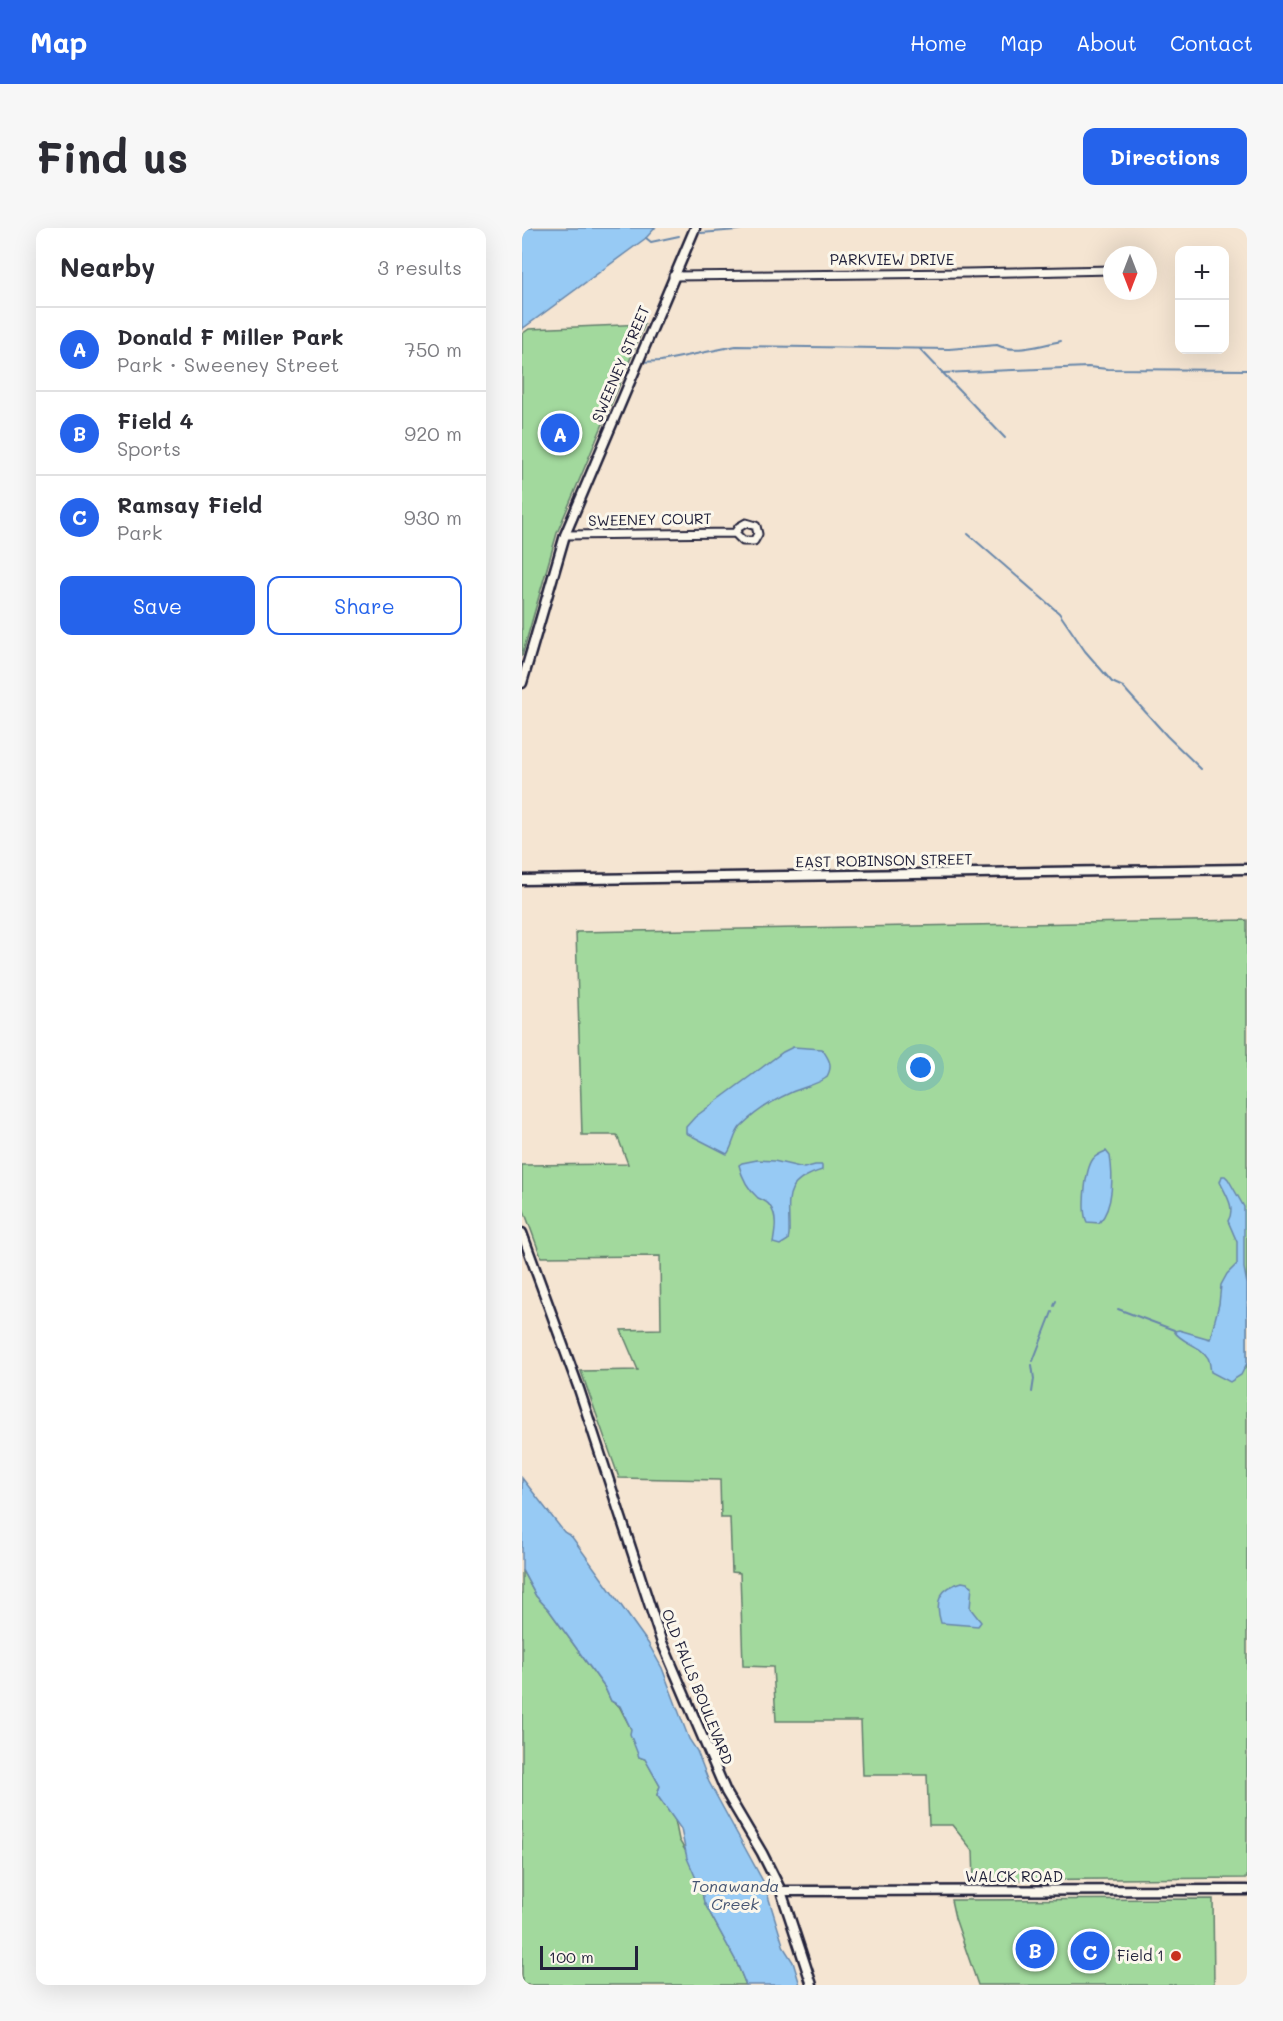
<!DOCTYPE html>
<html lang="en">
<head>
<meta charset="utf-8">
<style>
  :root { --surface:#fff; --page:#f7f7f7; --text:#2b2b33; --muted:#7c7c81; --line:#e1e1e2; --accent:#2563eb }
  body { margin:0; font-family:Mali,sans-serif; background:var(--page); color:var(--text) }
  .controls { position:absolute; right:18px; top:18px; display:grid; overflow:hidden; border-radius:12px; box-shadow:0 6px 24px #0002 }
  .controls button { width:54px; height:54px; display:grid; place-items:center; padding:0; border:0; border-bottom:2px solid var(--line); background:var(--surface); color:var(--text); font:30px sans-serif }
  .compass { position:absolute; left:581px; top:18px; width:54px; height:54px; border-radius:50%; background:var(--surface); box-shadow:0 6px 24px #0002; rotate:180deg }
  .scale { position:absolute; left:18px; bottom:15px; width:98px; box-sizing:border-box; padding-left:6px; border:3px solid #22223b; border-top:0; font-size:16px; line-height:21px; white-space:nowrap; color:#22223b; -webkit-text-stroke:4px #fbf7ec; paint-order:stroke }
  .you { position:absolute; left:399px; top:840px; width:21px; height:21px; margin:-15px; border:4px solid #fff; border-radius:50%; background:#1a73e8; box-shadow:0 0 0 9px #1a73e833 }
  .badge { display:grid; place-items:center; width:39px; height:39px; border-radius:50%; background:var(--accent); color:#fff; font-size:20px; font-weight:700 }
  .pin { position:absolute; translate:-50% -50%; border:3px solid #fff; box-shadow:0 2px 6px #0006 }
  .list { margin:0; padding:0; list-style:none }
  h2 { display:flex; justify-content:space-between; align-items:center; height:78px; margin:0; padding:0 24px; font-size:26px }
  h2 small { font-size:20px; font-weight:400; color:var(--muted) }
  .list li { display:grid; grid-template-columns:39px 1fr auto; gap:18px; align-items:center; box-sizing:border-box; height:84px; padding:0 24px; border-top:2px solid var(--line) }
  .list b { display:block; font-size:22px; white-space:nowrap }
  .list p { margin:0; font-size:20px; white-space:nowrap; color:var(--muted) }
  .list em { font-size:20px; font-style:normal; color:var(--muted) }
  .actions { display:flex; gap:12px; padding:18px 24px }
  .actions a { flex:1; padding:14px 0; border:2px solid var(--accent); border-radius:12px; text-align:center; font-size:21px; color:var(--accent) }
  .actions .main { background:var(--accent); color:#fff }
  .map { position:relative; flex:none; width:725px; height:1757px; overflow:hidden; border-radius:12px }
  header { display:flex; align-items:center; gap:36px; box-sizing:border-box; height:84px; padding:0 30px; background:var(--accent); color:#fff }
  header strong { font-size:28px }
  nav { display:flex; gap:33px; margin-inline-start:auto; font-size:21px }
  .intro { display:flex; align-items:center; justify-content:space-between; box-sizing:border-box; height:144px; padding:0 36px }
  h1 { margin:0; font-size:42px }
  .button { padding:15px 27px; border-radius:12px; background:var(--accent); color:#fff; font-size:21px; font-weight:700 }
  main { display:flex; gap:36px; padding:0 36px }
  aside { flex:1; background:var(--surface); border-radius:12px; box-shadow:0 6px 24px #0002 }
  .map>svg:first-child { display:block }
  .green { fill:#a2d99d; stroke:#627e6c; stroke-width:1.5 }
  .water { fill:#97caf4; stroke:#6887aa; stroke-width:1.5 }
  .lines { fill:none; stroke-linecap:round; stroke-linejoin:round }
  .stream { stroke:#6887aa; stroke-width:2 }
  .minor-casing { stroke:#22223b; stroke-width:11 }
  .tertiary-casing { stroke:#22223b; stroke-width:13 }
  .minor { stroke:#fbf7ec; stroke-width:7 }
  .tertiary { stroke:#fbf7ec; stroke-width:8 }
  .poi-dot { fill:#c8321e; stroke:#fbf7ec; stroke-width:2 }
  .labels { text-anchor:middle; stroke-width:6; stroke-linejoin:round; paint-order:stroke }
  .street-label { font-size:15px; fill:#22223b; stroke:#fbf7ec }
  .poi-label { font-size:15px; fill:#22223b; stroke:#fbf7ec; text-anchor:end }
  .water-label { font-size:16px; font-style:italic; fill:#455472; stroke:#fbf7ec }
</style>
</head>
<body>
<header>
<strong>Map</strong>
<nav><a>Home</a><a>Map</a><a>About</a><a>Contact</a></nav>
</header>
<div class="intro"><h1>Find us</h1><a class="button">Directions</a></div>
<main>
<aside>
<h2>Nearby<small>3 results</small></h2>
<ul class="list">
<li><span class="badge">A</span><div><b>Donald F Miller Park</b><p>Park · Sweeney Street</p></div><em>750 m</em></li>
<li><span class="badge">B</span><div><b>Field 4</b><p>Sports</p></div><em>920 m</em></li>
<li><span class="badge">C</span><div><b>Ramsay Field</b><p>Park</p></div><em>930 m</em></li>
</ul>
<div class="actions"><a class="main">Save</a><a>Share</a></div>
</aside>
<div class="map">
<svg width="725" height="1757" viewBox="0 0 725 1757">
  <rect width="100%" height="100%" fill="#f5e5d2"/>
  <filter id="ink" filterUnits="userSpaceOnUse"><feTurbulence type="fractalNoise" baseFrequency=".0167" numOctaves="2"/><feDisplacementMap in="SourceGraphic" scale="12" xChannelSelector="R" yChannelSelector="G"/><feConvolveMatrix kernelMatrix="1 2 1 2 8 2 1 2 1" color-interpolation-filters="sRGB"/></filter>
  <g filter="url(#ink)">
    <g class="green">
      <polygon points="123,96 35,305 0,428 0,106 7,101"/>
      <polygon points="725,692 725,1650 452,1652 451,1623 430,1597 407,1597 405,1547 341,1547 339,1493 254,1493 251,1439 221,1438 218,1345 210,1344 208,1290 199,1290 198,1252 97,1250 59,1143 116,1142 99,1102 139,1101 138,1028 19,1029 0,977 0,937 106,936 95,907 60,907 54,704"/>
      <polygon points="0,1342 14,1368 27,1382 83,1460 89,1473 97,1478 109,1501 117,1529 123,1531 138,1558 135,1567 153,1592 157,1612 163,1622 180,1664 182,1674 214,1733 224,1757 0,1757"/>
      <polygon points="691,1671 692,1757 456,1757 433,1690 429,1672"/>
    </g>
    <g class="water">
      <polygon points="0,0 133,0 124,10 0,101"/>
      <path d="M271,819L300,821C307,831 312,838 304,850C294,857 281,859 270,864C252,872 233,884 219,898C211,907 211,919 205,926L164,905V899L173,889L261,824Z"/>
      <path d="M584,923L588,928C591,947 592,979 577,995L565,994C559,983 563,942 571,931C574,927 579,925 584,923Z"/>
      <path d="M235,932L252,933L282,940L293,937H300V942C258,955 268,972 267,1006L266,1012L258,1017L251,1015C253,1003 256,989 248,978C245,973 240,972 236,970C226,961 220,950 217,937L220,935Z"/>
      <path d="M700,948H703L706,951L722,979V1040L725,1056V1135L719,1147L708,1154L689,1144C688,1140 688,1133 686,1130C679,1117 659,1115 652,1103L657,1102L688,1111L697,1076L699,1057L705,1046L715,1036V1014L706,993C714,980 704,967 698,954Z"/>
      <polygon points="0,1250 42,1304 50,1309 126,1415 140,1440 167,1511 175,1523 187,1554 242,1655 262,1720 271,1734 278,1757 224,1757 214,1733 182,1674 180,1664 165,1630 159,1601 135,1567 138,1558 123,1531 117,1529 108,1506 109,1501 98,1478 89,1473 83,1460 27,1382 14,1368 0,1342"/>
      <path d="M440,1354L445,1355L450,1358L448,1380L459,1394L456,1398L419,1395C412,1372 418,1360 440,1354Z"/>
    </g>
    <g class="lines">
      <g class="stream">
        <polyline points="179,5 215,2 224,0"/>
        <polyline points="124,10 129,14 157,8"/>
        <polyline points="398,121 483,210"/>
        <path d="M118,134L139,133L214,118L427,121L475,117C494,126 520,117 539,113"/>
        <polyline points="420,145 566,139 586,141 725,142"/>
        <polyline points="446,306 537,385 563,423 590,454 601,459 645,508 679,541"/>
        <polyline points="532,1078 534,1073"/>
        <polyline points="596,1081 652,1102"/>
        <polyline points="511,1133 530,1084"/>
        <polyline points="510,1164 512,1151 510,1137"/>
      </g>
      <g class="minor-casing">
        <g id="minor">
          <polyline points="151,48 445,45 590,42"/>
          <polyline points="43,307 213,305 221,313 232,313 236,306 234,298 224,295 217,299 213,305"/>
        </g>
      </g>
      <g class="tertiary-casing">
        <g id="tertiary">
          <polyline points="0,455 43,307 173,0"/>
          <polyline points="0,652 725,641"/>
          <polyline points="0,1005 57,1161 139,1412 204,1564 240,1625 259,1663 290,1757"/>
          <polyline points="259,1663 725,1662"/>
        </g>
      </g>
      <use href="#minor" class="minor"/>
      <use href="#tertiary" class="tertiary"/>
    </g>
  </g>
  <circle class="poi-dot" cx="654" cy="1728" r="6"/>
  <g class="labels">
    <g class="street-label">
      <text x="370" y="37">PARKVIEW DRIVE</text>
      <text transform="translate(99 136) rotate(-67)" y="5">SWEENEY STREET</text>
      <text transform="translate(128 292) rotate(-1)" y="5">SWEENEY COURT</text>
      <text transform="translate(362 633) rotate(-1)" y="5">EAST ROBINSON STREET</text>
      <text transform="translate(175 1459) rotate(68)" y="5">OLD FALLS BOULEVARD</text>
      <text x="492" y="1654">WALCK ROAD</text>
    </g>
    <g class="poi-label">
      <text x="642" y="1733">Field 1</text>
    </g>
    <g class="water-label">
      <text x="213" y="1664">Tonawanda<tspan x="213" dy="18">Creek</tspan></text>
    </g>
  </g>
</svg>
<div class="controls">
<button>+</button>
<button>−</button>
</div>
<svg class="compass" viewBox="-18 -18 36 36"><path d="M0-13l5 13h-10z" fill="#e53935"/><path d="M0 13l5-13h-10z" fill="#7c7c81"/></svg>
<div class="scale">100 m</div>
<div class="you"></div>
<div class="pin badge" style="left:38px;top:205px">A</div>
<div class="pin badge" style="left:513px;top:1721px">B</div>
<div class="pin badge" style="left:568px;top:1723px">C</div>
</div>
</main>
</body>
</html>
